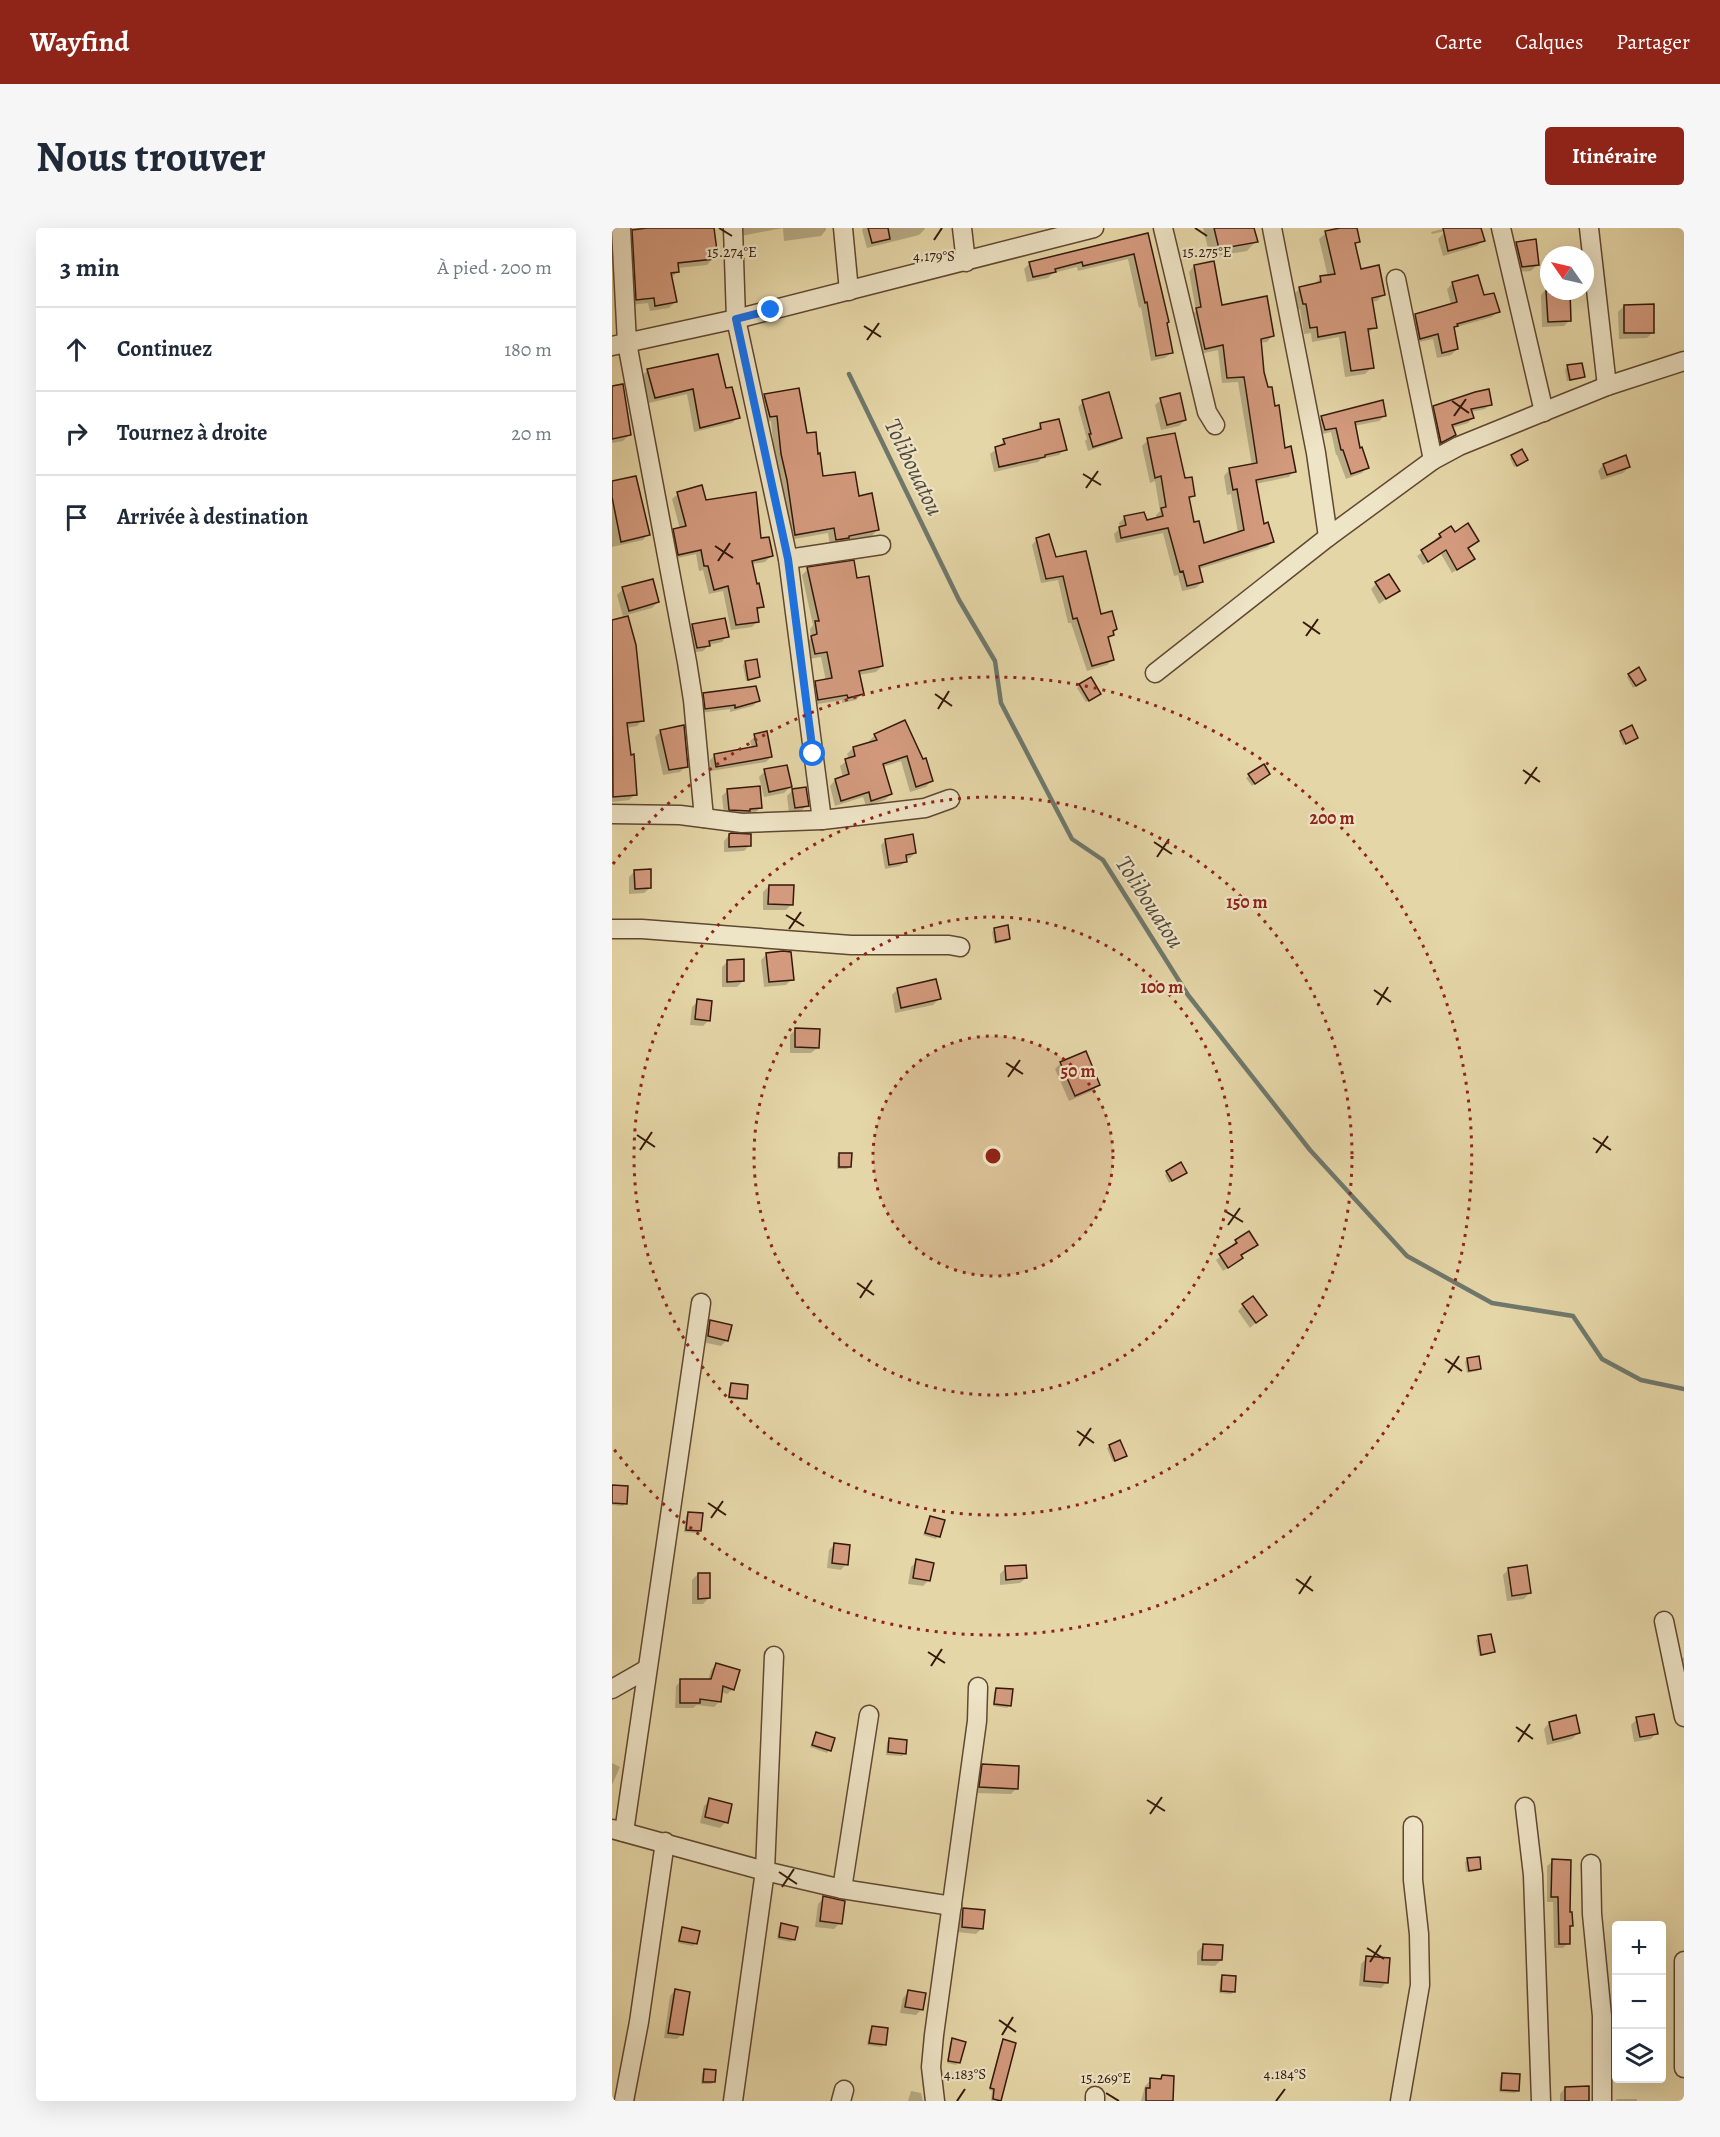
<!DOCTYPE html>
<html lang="fr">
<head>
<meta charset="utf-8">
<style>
  :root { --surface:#fff; --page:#f6f6f7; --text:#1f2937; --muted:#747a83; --line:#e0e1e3; --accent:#8f2418 }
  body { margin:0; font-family:Alegreya,serif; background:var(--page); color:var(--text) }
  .controls { position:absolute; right:18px; bottom:18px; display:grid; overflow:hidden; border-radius:6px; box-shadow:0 6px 24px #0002 }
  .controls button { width:54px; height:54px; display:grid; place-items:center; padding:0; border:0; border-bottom:2px solid var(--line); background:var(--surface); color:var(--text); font:30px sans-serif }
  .compass { position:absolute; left:928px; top:18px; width:54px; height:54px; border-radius:50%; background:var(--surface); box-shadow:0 6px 24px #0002; rotate:304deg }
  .stop { position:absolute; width:18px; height:18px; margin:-14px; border:4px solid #1a73e8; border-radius:50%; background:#fff }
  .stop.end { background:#1a73e8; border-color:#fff; box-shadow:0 2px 6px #0008 }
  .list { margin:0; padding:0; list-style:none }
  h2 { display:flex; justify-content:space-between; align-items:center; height:78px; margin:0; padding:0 24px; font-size:26px }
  h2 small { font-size:20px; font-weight:400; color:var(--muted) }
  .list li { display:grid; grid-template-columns:39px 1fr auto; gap:18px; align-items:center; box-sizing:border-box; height:84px; padding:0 24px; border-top:2px solid var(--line) }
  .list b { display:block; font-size:22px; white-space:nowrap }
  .list em { font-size:20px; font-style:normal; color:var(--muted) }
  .icon { flex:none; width:33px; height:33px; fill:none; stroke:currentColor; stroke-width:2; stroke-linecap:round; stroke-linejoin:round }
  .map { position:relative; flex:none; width:1072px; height:1873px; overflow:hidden; border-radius:6px }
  header { display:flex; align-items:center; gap:36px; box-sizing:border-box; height:84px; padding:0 30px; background:var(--accent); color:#fff }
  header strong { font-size:28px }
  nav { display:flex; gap:33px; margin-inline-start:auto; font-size:21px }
  .intro { display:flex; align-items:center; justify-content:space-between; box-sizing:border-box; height:144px; padding:0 36px }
  h1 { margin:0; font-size:42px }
  .button { padding:15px 27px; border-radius:6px; background:var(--accent); color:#fff; font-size:21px; font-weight:700 }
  main { display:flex; gap:36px; padding:0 36px }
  aside { flex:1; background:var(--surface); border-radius:6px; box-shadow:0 6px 24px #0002 }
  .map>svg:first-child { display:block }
  .shadow { fill:#0003 }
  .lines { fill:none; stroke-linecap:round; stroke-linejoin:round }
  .stream { stroke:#6f786c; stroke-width:4.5 }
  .building { fill:#d39a7d; stroke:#34190a; stroke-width:1.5 }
  .minor-casing { stroke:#604831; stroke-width:21 }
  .minor { stroke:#eee4c6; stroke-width:18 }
  .route { stroke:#1a73e8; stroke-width:8 }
  .ticks { fill:none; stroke:#34190a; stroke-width:2 }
  .ring { fill:none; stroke:#8f2418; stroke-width:3; stroke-dasharray:3 6 }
  .labels { text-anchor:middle; stroke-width:4.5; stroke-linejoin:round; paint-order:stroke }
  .water-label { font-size:24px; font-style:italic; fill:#51493b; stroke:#eee4c6 }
  .ticks-label { font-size:15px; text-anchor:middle; fill:#34190a; stroke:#eee4c6; stroke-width:4.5; stroke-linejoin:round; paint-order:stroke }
  .centre { fill:#8f2418; stroke:#eee4c6; stroke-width:3 }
  .ring-label { font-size:18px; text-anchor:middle; font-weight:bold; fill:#8f2418; stroke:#eee4c6; stroke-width:4.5; stroke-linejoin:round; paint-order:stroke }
</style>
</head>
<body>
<header>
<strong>Wayfind</strong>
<nav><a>Carte</a><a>Calques</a><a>Partager</a></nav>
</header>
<div class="intro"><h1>Nous trouver</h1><a class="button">Itinéraire</a></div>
<main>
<aside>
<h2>3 min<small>À pied · 200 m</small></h2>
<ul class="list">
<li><svg class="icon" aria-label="ahead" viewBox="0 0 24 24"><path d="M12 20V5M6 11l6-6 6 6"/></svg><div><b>Continuez</b></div><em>180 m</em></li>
<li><svg class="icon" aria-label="right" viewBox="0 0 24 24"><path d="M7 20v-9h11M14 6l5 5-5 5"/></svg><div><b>Tournez à droite</b></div><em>20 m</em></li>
<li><svg class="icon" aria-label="arrive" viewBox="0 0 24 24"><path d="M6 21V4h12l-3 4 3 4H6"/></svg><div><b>Arrivée à destination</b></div></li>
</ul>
</aside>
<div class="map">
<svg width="1072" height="1873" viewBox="0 0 1072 1873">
  <rect width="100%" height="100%" fill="#e5d6a7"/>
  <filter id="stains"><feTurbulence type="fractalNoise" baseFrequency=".00333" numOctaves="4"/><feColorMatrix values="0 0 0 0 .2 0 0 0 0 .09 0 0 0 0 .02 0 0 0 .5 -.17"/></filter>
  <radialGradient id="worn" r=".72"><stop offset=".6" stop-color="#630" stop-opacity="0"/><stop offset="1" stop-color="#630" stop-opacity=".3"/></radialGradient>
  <g class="shadow">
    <polygon points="47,0 101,0 103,22 100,25 101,30 95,37 65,40 66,43 59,50 63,74 57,80 38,83 36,75 18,77 15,9 21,3"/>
    <polygon points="127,0 171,0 129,8"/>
    <polygon points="171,0 214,0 214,2 209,8 172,13"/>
    <polygon points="251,0 313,0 313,1 307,7 255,20 250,2"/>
    <polygon points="591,0 640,0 644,13 635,23 598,29"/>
    <polygon points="835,0 837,0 833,3 820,6 819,4"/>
    <polygon points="852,0 868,0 871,12 865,18 831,28 826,11 832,5"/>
    <polygon points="714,5 746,13 742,17 748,43 772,66 765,73 759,74 763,99 755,106 760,139 753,146 733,149 727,109 700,114 699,105 692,106 688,81 685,82 681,67 688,60 702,56 709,50 716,49 707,11"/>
    <polygon points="535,7 559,125 553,130 539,133 529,79 527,80 516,31 466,43 465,39 441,45 436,50 415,54 412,41 418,35"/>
    <polygon points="905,15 925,37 919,43 904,44 899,21"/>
    <polygon points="582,38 609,78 660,108 655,114 648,115 651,145 672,221 682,243 677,249 643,256 650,298 661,314 655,319 587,341 590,354 584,360 570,363 566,347 562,348 551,305 504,315 502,306 508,300 507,295 513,289 534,294 545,291 544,287 548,283 543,253 538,255 530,218 536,212 572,252 581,268 576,273 580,296 591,317 626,305 619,266 615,267 612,248 617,242 640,238 626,154 610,155 606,122 588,126 579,87 584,83 577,44"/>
    <polygon points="841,55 871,69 886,83 880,89 841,100 845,121 839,127 825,130 821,111 802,115 798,93 803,87 839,77 835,61"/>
    <polygon points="934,61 937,61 937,63 956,63 958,92 952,98 930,99 929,67"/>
    <polygon points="1012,78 1041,104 1035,110 1007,111 1006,84"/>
    <polygon points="956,139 971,148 969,151 955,153 953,141"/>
    <polygon points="36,142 113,162 126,189 120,195 82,204 75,166 37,175 30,148"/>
    <polygon points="0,159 17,207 11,213 0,215"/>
    <polygon points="153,167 193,207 210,250 245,270 265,302 260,308 218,318 216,305 177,312 170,259 163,232 159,193 152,194 147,173"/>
    <polygon points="549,172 573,192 567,198 549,202 543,177"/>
    <polygon points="471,174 509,209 504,214 476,223 473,213 475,211 466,179"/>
    <polygon points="878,176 873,181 859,184 860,190 856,195 840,200 842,207 824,218 817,184 822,179"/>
    <polygon points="772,188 767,193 742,198 747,222 755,239 750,245 734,251 725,227 724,227 719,204 707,207 705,195 710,189"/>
    <polygon points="428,197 453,221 447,227 429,231 426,234 382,244 378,226 387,219 392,212 423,204"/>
    <polygon points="900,228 912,234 902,239 898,230"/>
    <polygon points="991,237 1017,239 1011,245 989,252 986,243"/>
    <polygon points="0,255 36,306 31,312 0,319"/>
    <polygon points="66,266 93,273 148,312 159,328 153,334 139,336 150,378 144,384 145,394 140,399 119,402 111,363 97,366 91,342 87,343 84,326 61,331 56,308 62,302 68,301 60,271"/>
    <polygon points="839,300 861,331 840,345 829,326 811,337 805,328 825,314 823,311 828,307"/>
    <polygon points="425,311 488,388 504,401 495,412 500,432 495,437 475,443 459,395 456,395 446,352 429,355 420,317"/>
    <polygon points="196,341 244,352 270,438 264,444 246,447 250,466 244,472 230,475 230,472 200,477 198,461 204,455 214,453 209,429 197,431 194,415 199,410 198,401 201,397 190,347"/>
    <polygon points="764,356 786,363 767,376 759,361"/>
    <polygon points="11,361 46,374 40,380 11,388 5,367"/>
    <polygon points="15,390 30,492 25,498 14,500 23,566 17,572 0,574 0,394"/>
    <polygon points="81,397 115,408 110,414 97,417 91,423 79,425 75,403"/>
    <polygon points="134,434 147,449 144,451 134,453 131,437"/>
    <polygon points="1017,447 1030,454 1021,460 1015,449"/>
    <polygon points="468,457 485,468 474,474 465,460"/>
    <polygon points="92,466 146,473 141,478 118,484 118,481 88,485 87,471"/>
    <polygon points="49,503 74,538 68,544 51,547 43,509"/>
    <polygon points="1009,504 1025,510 1011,517 1007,507"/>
    <polygon points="263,507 310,533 319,553 314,559 298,564 289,533 271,539 279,566 273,572 254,578 251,569 223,578 218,558 223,552 231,550 228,538 237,531 235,526 241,520 259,516 257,513"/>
    <polygon points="143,508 159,529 154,534 99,543 98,532 103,527 140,520 138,513"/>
    <polygon points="651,538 654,548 640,558 634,550"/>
    <polygon points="153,543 178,559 172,565 152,569 147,549"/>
    <polygon points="116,562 148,580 142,586 112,587 110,568"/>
    <polygon points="181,562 195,577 189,583 177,585 175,568"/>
    <polygon points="117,607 138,617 132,623 112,624 112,613"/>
    <polygon points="274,612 303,625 298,630 293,631 293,634 288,638 273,641 269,617"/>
    <polygon points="23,643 38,660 32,665 17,666 17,649"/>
    <polygon points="157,658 180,676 174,682 151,682 151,664"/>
    <polygon points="383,701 397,711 394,713 382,716 380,704"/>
    <polygon points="155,726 180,751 174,757 152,759 149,732"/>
    <polygon points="116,733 131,753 125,759 110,759 110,739"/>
    <polygon points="286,761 327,771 321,777 283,785 280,767"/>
    <polygon points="86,773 97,792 91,798 78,797 80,779"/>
    <polygon points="184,801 205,820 199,825 178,825 178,807"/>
    <polygon points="449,835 486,857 480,863 457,873 443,841"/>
    <polygon points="228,926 238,938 235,941 225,941 225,929"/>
    <polygon points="555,944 573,945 557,955 553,947"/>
    <polygon points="624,1013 640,1021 628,1028 630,1030 625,1034 611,1043 604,1032 621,1019 620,1017"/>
    <polygon points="631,1078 653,1087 638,1100 626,1083"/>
    <polygon points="98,1094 115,1112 109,1118 90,1114 93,1099"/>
    <polygon points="855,1131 868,1141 865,1143 855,1145 853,1134"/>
    <polygon points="120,1156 133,1170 131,1172 116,1171 117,1159"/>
    <polygon points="498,1218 513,1227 501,1234 495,1220"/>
    <polygon points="0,1259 13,1275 11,1278 0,1277"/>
    <polygon points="76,1286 88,1302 86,1305 72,1304 74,1288"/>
    <polygon points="318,1290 326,1308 324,1311 311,1307"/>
    <polygon points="223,1316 234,1336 229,1342 215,1340 217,1322"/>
    <polygon points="305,1333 317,1352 311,1358 296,1356 299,1339"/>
    <polygon points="394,1340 414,1350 408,1355 388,1357 388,1346"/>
    <polygon points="897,1341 917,1365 912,1371 895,1373 891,1347"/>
    <polygon points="86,1346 97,1370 91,1376 80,1376 80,1352"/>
    <polygon points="867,1410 881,1424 878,1426 867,1428 864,1412"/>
    <polygon points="1072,1429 1072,1458 1067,1434"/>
    <polygon points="104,1437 121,1461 115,1466 109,1464 107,1474 102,1479 85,1477 81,1480 63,1480 64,1458 69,1453 96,1453 99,1442"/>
    <polygon points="384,1461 398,1477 395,1480 381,1478 382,1464"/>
    <polygon points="1025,1491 1044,1505 1039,1511 1022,1514 1019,1497"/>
    <polygon points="937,1495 966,1505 960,1511 935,1517 932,1501"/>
    <polygon points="204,1506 217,1522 215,1525 198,1519"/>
    <polygon points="278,1511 292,1526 290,1528 274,1527 275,1514"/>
    <polygon points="0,1535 8,1539 0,1557"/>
    <polygon points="371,1538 405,1560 399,1566 362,1565 365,1544"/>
    <polygon points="98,1572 114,1594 108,1600 88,1595 92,1578"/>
    <polygon points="856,1632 867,1641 865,1643 854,1644 853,1634"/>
    <polygon points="941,1633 959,1697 956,1700 956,1715 951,1720 942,1720 941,1674 935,1674 935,1638"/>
    <polygon points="212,1670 228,1695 222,1701 203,1699 206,1676"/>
    <polygon points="352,1682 370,1700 364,1706 345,1704 346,1688"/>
    <polygon points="170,1697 182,1711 179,1714 165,1711 167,1699"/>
    <polygon points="71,1700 86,1704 83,1716 81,1718 66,1715 68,1703"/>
    <polygon points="591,1718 609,1732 603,1738 585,1737 585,1724"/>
    <polygon points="755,1730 775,1754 769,1760 747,1758 749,1736"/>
    <polygon points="611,1749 622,1764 619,1766 607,1765 608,1751"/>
    <polygon points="63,1763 70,1806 65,1811 52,1810 58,1768"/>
    <polygon points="297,1764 310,1781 304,1787 288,1785 291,1770"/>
    <polygon points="260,1800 272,1816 270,1819 255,1817 258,1802"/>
    <polygon points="341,1812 347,1834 344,1837 335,1835 338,1814"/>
    <polygon points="392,1812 387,1872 379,1873 380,1863 377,1862 389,1815"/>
    <polygon points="92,1843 102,1854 99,1856 89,1856 90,1845"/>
    <polygon points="891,1847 905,1863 903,1865 887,1864 888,1849"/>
    <polygon points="550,1849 560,1873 529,1873 533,1858 539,1852 547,1852"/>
    <polygon points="953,1860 976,1873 948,1873 948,1866"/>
    <polygon points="299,1863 309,1865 311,1873 296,1873"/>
    <polygon points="1005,1871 1025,1871 1025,1873 1003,1873"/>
  </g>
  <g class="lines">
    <polyline class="stream" points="237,146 347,372 383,433 389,475 460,611 491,632 576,767 698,922 795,1028 880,1075 961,1088 990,1131 1029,1152 1072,1161"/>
  </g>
  <g class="building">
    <polygon points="35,0 102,0 105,23 101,23 102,31 66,35 67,44 59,45 65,74 43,78 42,70 24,72 20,2"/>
    <polygon points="256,0 276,0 278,11 260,15"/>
    <polygon points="602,0 642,0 646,14 607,21"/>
    <polygon points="728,0 745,0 748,14 743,15 749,41 767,37 773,67 760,70 765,100 756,101 762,140 739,143 733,104 706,109 705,99 698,100 694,76 691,76 687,59 709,54 708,48 723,46 713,3"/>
    <polygon points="831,0 869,0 873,13 836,23"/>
    <polygon points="536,5 557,94 555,95 561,125 544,128 535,74 533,75 522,26 471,38 470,34 443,41 444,44 421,49 417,34"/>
    <polygon points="924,11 927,37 910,39 904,14"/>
    <polygon points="602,33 610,77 655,68 662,108 649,111 652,144 656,159 660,159 663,178 667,177 673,220 679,218 684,244 644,252 652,296 656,294 662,314 587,338 591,354 575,358 571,343 568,344 556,300 509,310 507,299 514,297 512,288 532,284 535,292 551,288 549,280 554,279 549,248 543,250 535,210 563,205 573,250 580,249 583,268 577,269 582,294 587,293 592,315 632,302 625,261 621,262 617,240 645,235 632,149 615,150 611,117 593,121 584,80 589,79 582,37"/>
    <polygon points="866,47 872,67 882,65 888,84 845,96 846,98 842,99 846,121 830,125 826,106 808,111 803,86 845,74 840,54"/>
    <polygon points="934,63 958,63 959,93 936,94"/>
    <polygon points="1042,76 1042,105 1012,105 1012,77"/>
    <polygon points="106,126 114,160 120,159 128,190 88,200 81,161 43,170 35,141"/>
    <polygon points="970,135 973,149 958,152 955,137"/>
    <polygon points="11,156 19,207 0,211 0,158"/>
    <polygon points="187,160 195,205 204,204 206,226 208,225 211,248 243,244 247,268 260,265 267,302 237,308 237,310 224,312 222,300 183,307 175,252 169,226 165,188 158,189 152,166"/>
    <polygon points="877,161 880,177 859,181 862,190 840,197 844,207 829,215 821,178 863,164"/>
    <polygon points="497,164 510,210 481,219 477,206 479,206 470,172"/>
    <polygon points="568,165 574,192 555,197 548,170"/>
    <polygon points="771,172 774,188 743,194 748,220 750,219 757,240 739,246 731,222 729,222 724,200 713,202 709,188"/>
    <polygon points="447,191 455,222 433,227 433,229 387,239 383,219 393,216 391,211 429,201 428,195"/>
    <polygon points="910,221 916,232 905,238 899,227"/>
    <polygon points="1014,227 1018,239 995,247 991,236"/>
    <polygon points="24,248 38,307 9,314 0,269 0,253"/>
    <polygon points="90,257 94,272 144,264 149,310 157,309 161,328 140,333 145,356 147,355 152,379 145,380 147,394 124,397 116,358 102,362 96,338 92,338 89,322 66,327 61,301 74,298 65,264"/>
    <polygon points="856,295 867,313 856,320 863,331 845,342 834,322 816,334 809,322 829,309 827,306 839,298 843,304"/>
    <polygon points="437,306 444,329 474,323 489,386 500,383 505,401 501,403 502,407 496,409 502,432 480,438 465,390 461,391 451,348 434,351 424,310"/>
    <polygon points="242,332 245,350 257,348 271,438 247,443 252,466 236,470 235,467 206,472 203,453 220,450 215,424 203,426 199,408 205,406 203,393 207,393 195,339"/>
    <polygon points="777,346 788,363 774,371 763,354"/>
    <polygon points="41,351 47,374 17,383 10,359"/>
    <polygon points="16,388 24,417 32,493 15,495 19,527 22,526 25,567 1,569 0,392"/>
    <polygon points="113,390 117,409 97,413 98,418 85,420 80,396"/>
    <polygon points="145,431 148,449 136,452 133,433"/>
    <polygon points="1027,439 1034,452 1024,458 1016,446"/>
    <polygon points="479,449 489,466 477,473 467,456"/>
    <polygon points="144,458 148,473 123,480 123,477 93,481 91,465"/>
    <polygon points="293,492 311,531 314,530 321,553 304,559 295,528 271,536 280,566 259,573 257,564 229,573 223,551 237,546 233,531 243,528 241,519 265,512 262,506"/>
    <polygon points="72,497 76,539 57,542 48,502"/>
    <polygon points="1020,497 1026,510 1014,516 1008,503"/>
    <polygon points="155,503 160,529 104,539 102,526 145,518 142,506"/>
    <polygon points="652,536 658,546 643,556 636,546"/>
    <polygon points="175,537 180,559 157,564 152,541"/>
    <polygon points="148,558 150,580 138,581 138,583 117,582 115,561"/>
    <polygon points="194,559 197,578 183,580 180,561"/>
    <polygon points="119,605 139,606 139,618 117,619 117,606"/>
    <polygon points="301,606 304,625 294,627 295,634 277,637 273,611"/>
    <polygon points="39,641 39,660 23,661 22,642"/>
    <polygon points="157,657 182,657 181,677 156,676"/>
    <polygon points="396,697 398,711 384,714 382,700"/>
    <polygon points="171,723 179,724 182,752 157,754 154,725"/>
    <polygon points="132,731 132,753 115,754 115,732"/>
    <polygon points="324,751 329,771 289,780 285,760"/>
    <polygon points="85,771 100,773 98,793 83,791"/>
    <polygon points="183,800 208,801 207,820 183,819"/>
    <polygon points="474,823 488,857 463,868 448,834"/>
    <polygon points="227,925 240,925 239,939 227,939"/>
    <polygon points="569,934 575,945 560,953 554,943"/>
    <polygon points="637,1003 646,1017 629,1027 631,1030 616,1040 607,1026 625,1015 623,1012"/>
    <polygon points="641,1068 655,1087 644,1095 630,1076"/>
    <polygon points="98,1092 120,1097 116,1113 96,1108"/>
    <polygon points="867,1128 869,1141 857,1143 855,1130"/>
    <polygon points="119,1155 136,1157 135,1171 117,1169"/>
    <polygon points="508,1212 515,1228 503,1233 497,1217"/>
    <polygon points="0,1257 16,1258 15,1276 0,1275"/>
    <polygon points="76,1284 91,1285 89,1303 74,1302"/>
    <polygon points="318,1288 333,1292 328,1309 313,1305"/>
    <polygon points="222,1315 238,1317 236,1337 220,1335"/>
    <polygon points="304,1331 322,1335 318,1353 301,1350"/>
    <polygon points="414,1337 415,1350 394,1352 393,1338"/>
    <polygon points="915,1337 919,1365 900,1368 896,1340"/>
    <polygon points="86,1345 98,1345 98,1370 86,1371"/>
    <polygon points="879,1406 883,1424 869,1427 866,1408"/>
    <polygon points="104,1435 128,1442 122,1462 111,1458 109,1474 88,1471 88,1475 68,1475 68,1451 99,1451"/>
    <polygon points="384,1460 401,1461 399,1478 382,1476"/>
    <polygon points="1042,1486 1046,1506 1028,1509 1024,1489"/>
    <polygon points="964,1487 968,1505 941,1512 937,1494"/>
    <polygon points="204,1504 223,1510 219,1523 200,1517"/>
    <polygon points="277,1510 295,1512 294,1526 276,1524"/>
    <polygon points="370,1536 407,1538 406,1561 367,1559"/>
    <polygon points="97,1570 120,1576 116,1595 93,1589"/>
    <polygon points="868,1629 869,1641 857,1643 855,1630"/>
    <polygon points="940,1631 959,1632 958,1684 960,1684 961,1698 958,1698 958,1716 947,1716 946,1669 939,1669"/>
    <polygon points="211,1668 233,1673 230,1696 208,1693"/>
    <polygon points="351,1680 373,1682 371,1701 350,1699"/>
    <polygon points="169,1695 186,1699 183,1712 167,1709"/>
    <polygon points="70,1699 88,1703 85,1716 67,1713"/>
    <polygon points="591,1716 611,1717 610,1732 590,1732"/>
    <polygon points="754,1728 778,1730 776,1755 752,1753"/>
    <polygon points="610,1747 624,1748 623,1764 609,1763"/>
    <polygon points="63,1761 78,1764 71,1807 56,1805"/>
    <polygon points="296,1762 314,1765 311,1782 293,1779"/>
    <polygon points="260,1798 276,1800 274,1817 257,1815"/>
    <polygon points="340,1810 354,1814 348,1835 336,1833"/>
    <polygon points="391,1811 404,1815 389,1873 381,1871 382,1861 378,1860"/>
    <polygon points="92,1841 104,1842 103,1854 91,1854"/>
    <polygon points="890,1845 908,1846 907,1863 889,1862"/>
    <polygon points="550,1847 562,1848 561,1873 534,1873 534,1860 538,1860 538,1850 549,1851"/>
    <polygon points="977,1858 977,1873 953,1873 953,1859"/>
  </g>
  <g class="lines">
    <g class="minor-casing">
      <g id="minor">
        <polyline points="9,0 15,115 75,434 81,472 92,590"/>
        <polyline points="121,0 124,91 176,331 210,592"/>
        <polyline points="231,0 237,63"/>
        <polyline points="350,0 354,34"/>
        <polyline points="551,0 595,184 603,197"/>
        <polyline points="660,0 704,225 716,309"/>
        <polyline points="889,0 932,184"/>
        <polyline points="977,0 995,158"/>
        <polyline points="784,51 821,232"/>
        <polyline points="0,118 124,91 482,0"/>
        <polyline points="176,331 269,317"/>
        <polyline points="543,445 716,309 821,232 847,218 995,158 1072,133"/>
        <polyline points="0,586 68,587 130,595 210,592 313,580 338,571"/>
        <polyline points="0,701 30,701 239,717 337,717 348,719"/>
        <polyline points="1052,1393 1072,1489"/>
        <polyline points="0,1461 35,1441"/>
        <polyline points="913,1579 921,1647 929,1873"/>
        <polyline points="0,1601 153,1643 230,1661 340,1678"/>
        <polyline points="12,1604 89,1075"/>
        <polyline points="979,1636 980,1686 990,1788 990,1873"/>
        <polyline points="230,1661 257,1487"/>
        <polyline points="1072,1733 1072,1840"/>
        <polyline points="12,1873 27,1794 53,1614"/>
        <polyline points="121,1873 153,1643 162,1428"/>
        <polyline points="229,1873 232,1862"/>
        <polyline points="323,1873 319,1839 322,1807 365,1493 366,1459"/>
        <polyline points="483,1873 483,1868"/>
        <polyline points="788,1873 808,1757 807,1706 801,1652 801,1598"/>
      </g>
    </g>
    <use href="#minor" class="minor"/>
  </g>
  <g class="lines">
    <polyline class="route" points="159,82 124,91 176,331 201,526"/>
  </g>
  <path class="ticks" d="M107,0L120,8M583,0L595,8M322,12L330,0M252,98L269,109M255,112L267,95M840,173L857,185M842,188L854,171M471,246L489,257M474,260L486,243M103,318L121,330M106,333L118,315M691,394L708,406M694,408L706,391M323,466L340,478M326,481L337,463M911,542L928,554M913,556L925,539M542,614L560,626M545,629L557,611M174,687L192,698M177,701L189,684M762,762L779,774M765,777L776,759M394,835L411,846M396,849L408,832M25,907L43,919M981,910L999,922M28,922L40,904M984,925L996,908M613,983L631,994M616,997L628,980M245,1055L262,1067M248,1070L260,1052M833,1131L850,1143M836,1145L847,1128M465,1203L482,1215M467,1218L479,1200M96,1275L114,1287M99,1290L111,1273M684,1351L701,1363M687,1366L699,1348M316,1424L333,1435M319,1438L330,1421M904,1499L921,1511M906,1514L918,1496M535,1572L553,1583M538,1586L550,1569M167,1644L185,1656M170,1659L182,1641M755,1720L772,1731M758,1734L769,1717M387,1792L404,1804M390,1807L401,1789M494,1865L507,1873M345,1873L353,1861M664,1873L673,1861"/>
  <circle cx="381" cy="928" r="120" fill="#8f2418" fill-opacity=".12"/>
  <g class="ring">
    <circle cx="381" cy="928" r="120"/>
    <circle cx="381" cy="928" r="239"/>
    <circle cx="381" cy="928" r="359"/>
    <path d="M1 636A479 479 0 1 1 1 1220"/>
  </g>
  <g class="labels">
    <g class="water-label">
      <text transform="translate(302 239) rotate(64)" y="8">Tolibouatou</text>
      <text transform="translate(538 674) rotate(57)" y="8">Tolibouatou</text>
    </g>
  </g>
  <g class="ticks-label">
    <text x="120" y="29">15.274°E</text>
    <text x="595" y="29">15.275°E</text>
    <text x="322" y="33">4.179°S</text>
    <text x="353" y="1851">4.183°S</text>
    <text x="673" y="1851">4.184°S</text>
    <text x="494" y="1855">15.269°E</text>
  </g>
  <circle cx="381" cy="928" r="9" class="centre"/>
  <g class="ring-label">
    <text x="720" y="596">200 m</text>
    <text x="635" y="680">150 m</text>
    <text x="550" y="765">100 m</text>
    <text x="466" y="849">50 m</text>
  </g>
  <rect width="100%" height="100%" filter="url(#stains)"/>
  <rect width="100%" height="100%" fill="url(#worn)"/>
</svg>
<div class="controls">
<button>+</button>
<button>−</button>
<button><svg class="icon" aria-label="layers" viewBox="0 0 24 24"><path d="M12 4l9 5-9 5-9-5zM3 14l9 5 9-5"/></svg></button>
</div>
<svg class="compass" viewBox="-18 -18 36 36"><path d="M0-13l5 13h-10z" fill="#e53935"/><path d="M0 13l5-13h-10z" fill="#747a83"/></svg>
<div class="stop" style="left:201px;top:526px"></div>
<div class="stop end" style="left:159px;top:82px"></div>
</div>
</main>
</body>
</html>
